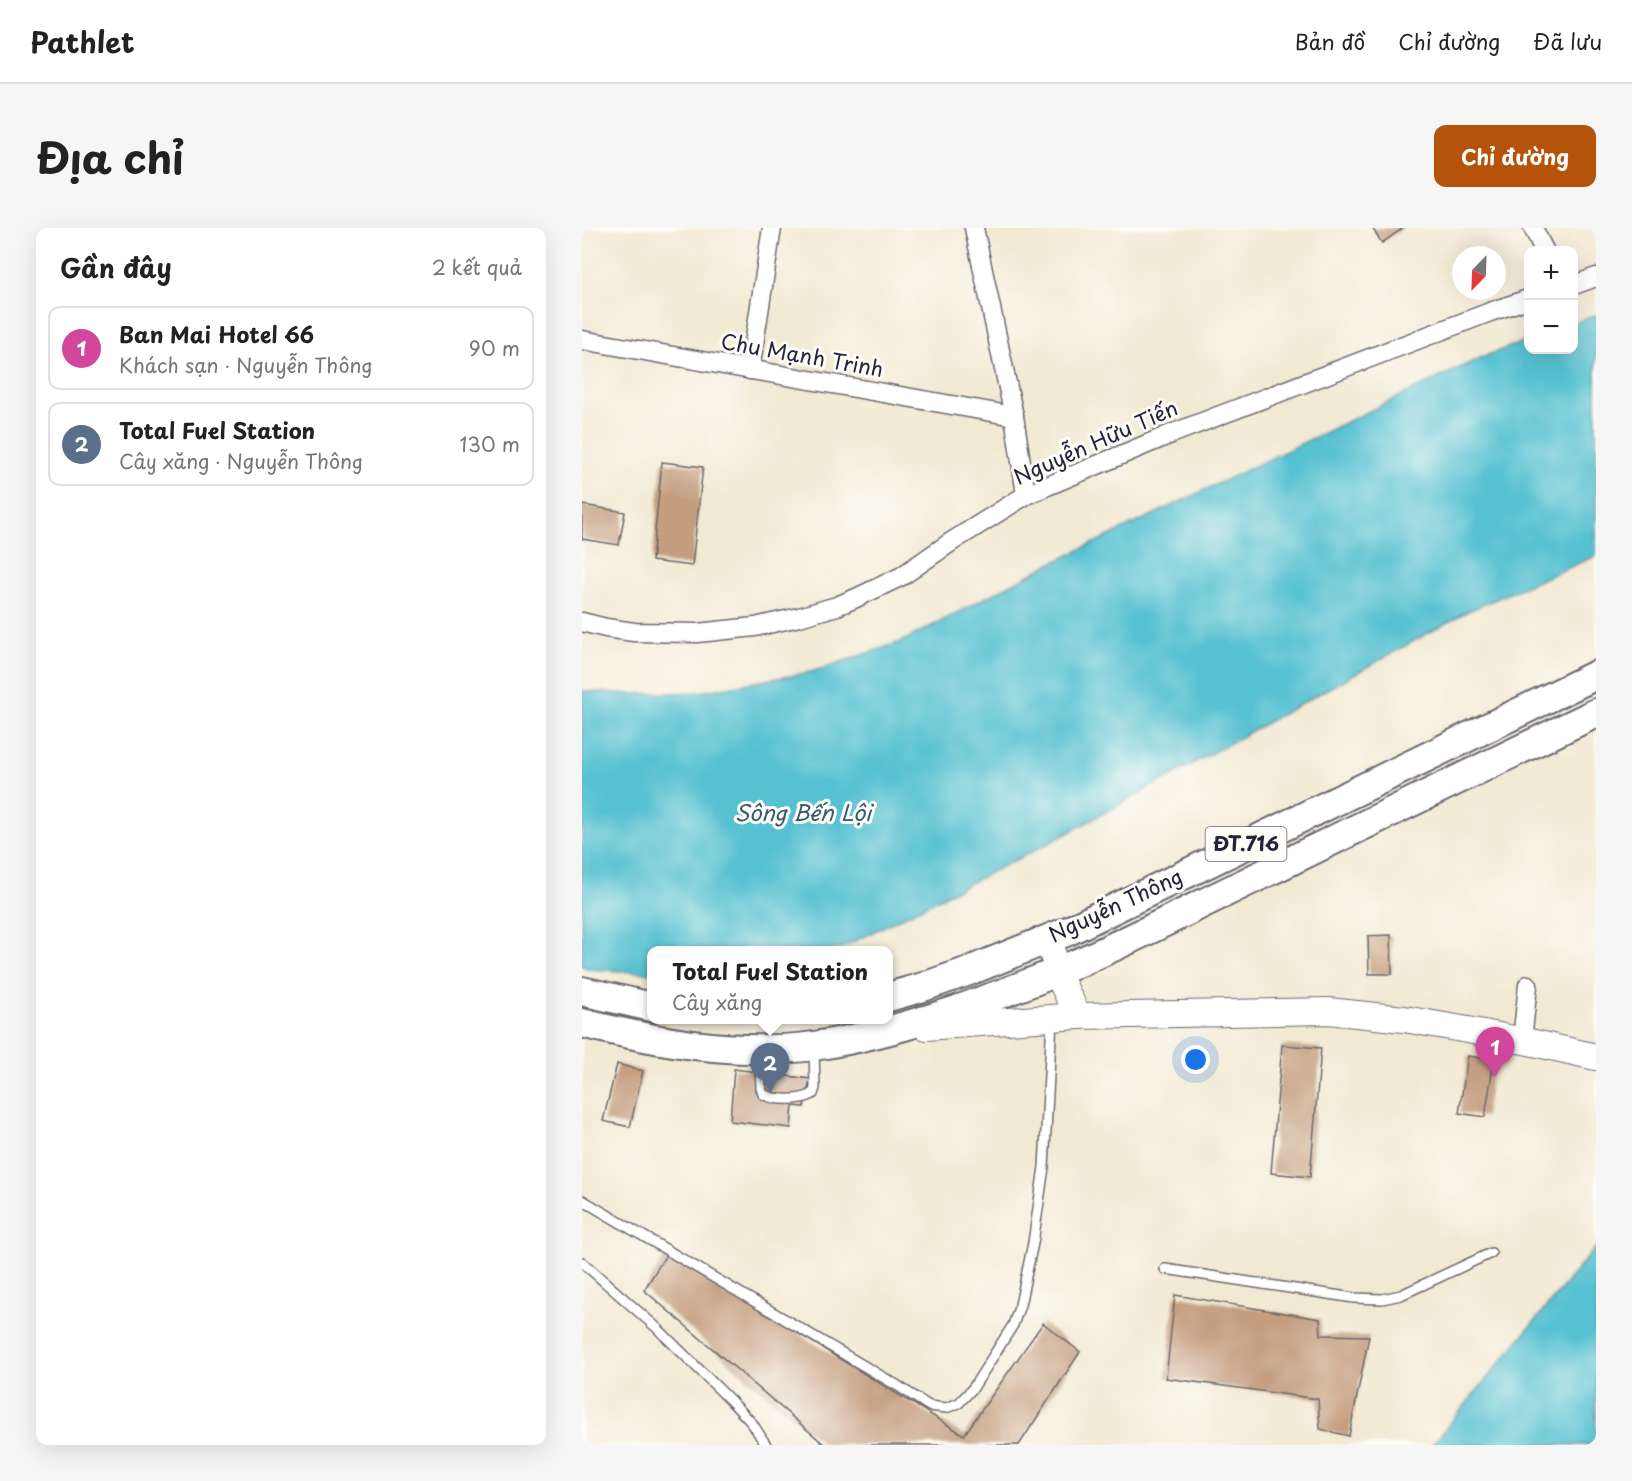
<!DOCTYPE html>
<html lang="vi">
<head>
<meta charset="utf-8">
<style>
  :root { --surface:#fff; --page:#f6f6f6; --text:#222; --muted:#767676; --line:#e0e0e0; --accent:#b45309 }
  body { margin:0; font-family:"Playpen Sans",sans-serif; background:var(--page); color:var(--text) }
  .controls { position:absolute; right:18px; top:18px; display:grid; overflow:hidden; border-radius:12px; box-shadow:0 6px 24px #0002 }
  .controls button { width:54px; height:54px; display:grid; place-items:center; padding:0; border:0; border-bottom:2px solid var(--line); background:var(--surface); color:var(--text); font:30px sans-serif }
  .compass { position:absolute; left:870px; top:18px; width:54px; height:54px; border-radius:50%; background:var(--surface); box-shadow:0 6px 24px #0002; rotate:203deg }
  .you { position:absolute; left:614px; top:832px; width:21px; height:21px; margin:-15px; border:4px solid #fff; border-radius:50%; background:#1a73e8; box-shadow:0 0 0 9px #1a73e833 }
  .badge { display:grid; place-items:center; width:39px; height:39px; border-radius:50%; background:var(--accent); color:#fff; font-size:20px; font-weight:700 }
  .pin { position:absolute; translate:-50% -50px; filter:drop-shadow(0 2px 3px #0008) }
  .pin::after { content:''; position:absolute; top:32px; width:21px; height:18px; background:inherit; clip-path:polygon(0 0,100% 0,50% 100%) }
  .popup { position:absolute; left:65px; top:718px; width:246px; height:78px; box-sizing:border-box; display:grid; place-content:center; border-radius:12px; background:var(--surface); filter:drop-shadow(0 2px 4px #0005); font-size:20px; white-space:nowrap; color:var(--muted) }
  .popup b { font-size:22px; color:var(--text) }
  .popup::after { content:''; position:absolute; left:50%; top:100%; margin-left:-12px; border:12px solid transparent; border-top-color:var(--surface) }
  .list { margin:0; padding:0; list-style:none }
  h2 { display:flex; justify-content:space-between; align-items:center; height:78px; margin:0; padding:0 24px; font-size:26px }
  h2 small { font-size:20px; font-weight:400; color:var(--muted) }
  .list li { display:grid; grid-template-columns:39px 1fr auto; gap:18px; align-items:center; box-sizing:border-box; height:84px; margin:0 12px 12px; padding:0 12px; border:2px solid var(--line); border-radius:12px }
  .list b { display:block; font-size:22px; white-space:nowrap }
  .list p { margin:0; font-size:20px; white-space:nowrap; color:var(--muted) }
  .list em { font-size:20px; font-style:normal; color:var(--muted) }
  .map { position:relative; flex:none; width:1014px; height:1217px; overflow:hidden; border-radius:12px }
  header { display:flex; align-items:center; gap:36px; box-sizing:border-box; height:84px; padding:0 30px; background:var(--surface); border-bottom:2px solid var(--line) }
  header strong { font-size:28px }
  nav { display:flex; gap:33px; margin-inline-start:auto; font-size:21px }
  .intro { display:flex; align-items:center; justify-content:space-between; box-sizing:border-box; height:144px; padding:0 36px }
  h1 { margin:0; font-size:42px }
  .button { padding:15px 27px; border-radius:12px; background:var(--accent); color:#fff; font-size:21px; font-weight:700 }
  main { display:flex; gap:36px; padding:0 36px }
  aside { flex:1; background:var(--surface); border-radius:12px; box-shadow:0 6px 24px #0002 }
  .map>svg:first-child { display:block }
  .water { fill:#56c1d1; stroke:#3c7286; stroke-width:1.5 }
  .building { fill:#c59e7f }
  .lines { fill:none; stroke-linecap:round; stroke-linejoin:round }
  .lane-casing { stroke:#6b6870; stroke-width:12 }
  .street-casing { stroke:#6b6870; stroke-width:21 }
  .secondary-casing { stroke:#6b6870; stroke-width:28 }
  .primary-casing { stroke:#6b6870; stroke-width:32 }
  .lane { stroke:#fff; stroke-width:9 }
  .street { stroke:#fff; stroke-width:18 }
  .secondary { stroke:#fff; stroke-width:26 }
  .primary { stroke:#fff; stroke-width:28 }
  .labels { text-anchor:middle; stroke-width:6; stroke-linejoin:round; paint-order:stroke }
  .shield { fill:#fdfcf7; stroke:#646373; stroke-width:1.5 }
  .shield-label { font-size:20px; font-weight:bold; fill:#22223b }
  .street-label { font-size:21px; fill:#22223b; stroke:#fdfcf7 }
  .water-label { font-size:22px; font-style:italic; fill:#345a70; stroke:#fdfcf7 }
</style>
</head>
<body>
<header>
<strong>Pathlet</strong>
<nav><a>Bản đồ</a><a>Chỉ đường</a><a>Đã lưu</a></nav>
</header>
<div class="intro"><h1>Địa chỉ</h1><a class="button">Chỉ đường</a></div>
<main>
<aside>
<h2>Gần đây<small>2 kết quả</small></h2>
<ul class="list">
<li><span class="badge" style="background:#d1479c">1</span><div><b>Ban Mai Hotel 66</b><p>Khách sạn · Nguyễn Thông</p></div><em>90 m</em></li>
<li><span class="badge" style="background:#5c6f8a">2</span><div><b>Total Fuel Station</b><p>Cây xăng · Nguyễn Thông</p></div><em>130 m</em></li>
</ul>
</aside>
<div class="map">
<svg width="1014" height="1217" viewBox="0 0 1014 1217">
  <rect width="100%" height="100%" fill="#fdfcf7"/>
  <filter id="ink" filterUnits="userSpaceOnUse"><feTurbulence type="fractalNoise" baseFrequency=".0167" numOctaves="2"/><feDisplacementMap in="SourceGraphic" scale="12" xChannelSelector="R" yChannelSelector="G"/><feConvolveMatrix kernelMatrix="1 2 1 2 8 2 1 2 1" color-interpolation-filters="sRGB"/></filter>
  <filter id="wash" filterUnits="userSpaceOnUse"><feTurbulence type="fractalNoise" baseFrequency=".008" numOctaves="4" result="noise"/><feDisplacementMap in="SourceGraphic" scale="24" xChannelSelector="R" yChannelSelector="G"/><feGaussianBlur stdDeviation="1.35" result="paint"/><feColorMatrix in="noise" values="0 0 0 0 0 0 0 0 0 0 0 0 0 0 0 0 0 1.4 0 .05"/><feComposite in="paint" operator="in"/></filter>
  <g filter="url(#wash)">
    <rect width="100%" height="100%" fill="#f2e9d2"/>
    <g class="water">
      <polygon points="1014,87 1014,328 886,383 475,611 257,721 247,722 70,722 69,745 8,741 0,738 0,463 51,466 118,464 229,444 319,414 466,337 898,130 946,112 946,122 992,122 992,95"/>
      <polygon points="1014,1019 1014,1217 850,1217"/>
    </g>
    <g id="blocks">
      <g class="building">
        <polygon points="790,0 821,0 800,15"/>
        <polygon points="80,234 121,239 110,338 70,333"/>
        <polygon points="0,277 43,284 37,317 0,311"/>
        <polygon points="809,707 810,746 787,746 786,708"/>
        <polygon points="700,817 739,820 728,949 689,945"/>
        <polygon points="886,828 912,832 903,889 877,885"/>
        <polygon points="35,836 61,843 48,899 21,893"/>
        <polygon points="152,841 228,851 222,879 211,878 209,900 148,893"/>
        <polygon points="85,1025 382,1207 461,1095 498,1124 437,1217 243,1217 62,1062"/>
        <polygon points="593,1067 738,1091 739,1107 787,1108 767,1208 738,1201 736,1171 584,1150"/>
      </g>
    </g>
  </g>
  <g filter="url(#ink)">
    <use href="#blocks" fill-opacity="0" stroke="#6b6870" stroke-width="1.5"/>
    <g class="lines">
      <g class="lane-casing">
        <g id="lane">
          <path d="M178,825L179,860L181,866C193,873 218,873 231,866L233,860L232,820"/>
          <polyline points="0,972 316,1158 347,1178 364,1180 377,1175 391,1160 431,1097 438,1077 451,1015 462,939 470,792"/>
          <polyline points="0,1034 75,1100 148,1172 170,1195 184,1217"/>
          <polyline points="583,1041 772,1070 800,1071 819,1067 909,1025"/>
        </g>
      </g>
      <g class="street-casing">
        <g id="street">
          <polyline points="392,0 432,188 444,267"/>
          <polyline points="951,0 962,22"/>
          <polyline points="992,57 1014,49"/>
          <polyline points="0,112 432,188"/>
          <polyline points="168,142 190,0"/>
          <polyline points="0,394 24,400 52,404 115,405 173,399 217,389 255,378 274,370 320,348 369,314 444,267 589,206 908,84 946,71"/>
          <polyline points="940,812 946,757"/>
        </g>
      </g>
      <g class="secondary-casing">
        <g id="secondary">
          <polyline points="466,711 479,753 496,788"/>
          <polyline points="344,799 496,788 746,783 822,791 886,802 952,815 1014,829"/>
        </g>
      </g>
      <g class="primary-casing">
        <g id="primary">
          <polyline points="0,763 70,779"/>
          <polyline points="306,769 338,760 387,743 486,703 1014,447"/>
          <path d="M0,795C75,814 155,828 232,818C281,811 329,797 375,782C416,767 458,752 498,734C546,713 593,689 640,666C765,605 889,545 1014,485"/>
        </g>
      </g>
      <use href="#lane" class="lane"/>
      <use href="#street" class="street"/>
      <use href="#secondary" class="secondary"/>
      <use href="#primary" class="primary"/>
    </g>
  </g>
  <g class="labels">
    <rect class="shield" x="623.5" y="599" width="81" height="34" rx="4.5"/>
    <g class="shield-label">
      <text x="664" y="623">ĐT.716</text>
    </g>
    <g class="street-label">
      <text transform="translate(220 128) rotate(10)" y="7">Chu Mạnh Trinh</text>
      <text transform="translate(514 215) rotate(-24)" y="7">Nguyễn Hữu Tiến</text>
      <text transform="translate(534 678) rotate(-25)" y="7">Nguyễn Thông</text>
    </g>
    <g class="water-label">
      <text x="221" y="593">Sông Bến Lội</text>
    </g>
  </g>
</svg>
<div class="controls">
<button>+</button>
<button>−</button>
</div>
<svg class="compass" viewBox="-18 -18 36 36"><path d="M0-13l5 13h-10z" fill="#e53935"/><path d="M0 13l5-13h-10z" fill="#767676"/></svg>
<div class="you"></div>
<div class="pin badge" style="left:913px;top:849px;background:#d1479c">1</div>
<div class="pin badge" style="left:188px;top:865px;background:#5c6f8a">2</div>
<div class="popup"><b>Total Fuel Station</b>Cây xăng</div>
</div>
</main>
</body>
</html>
